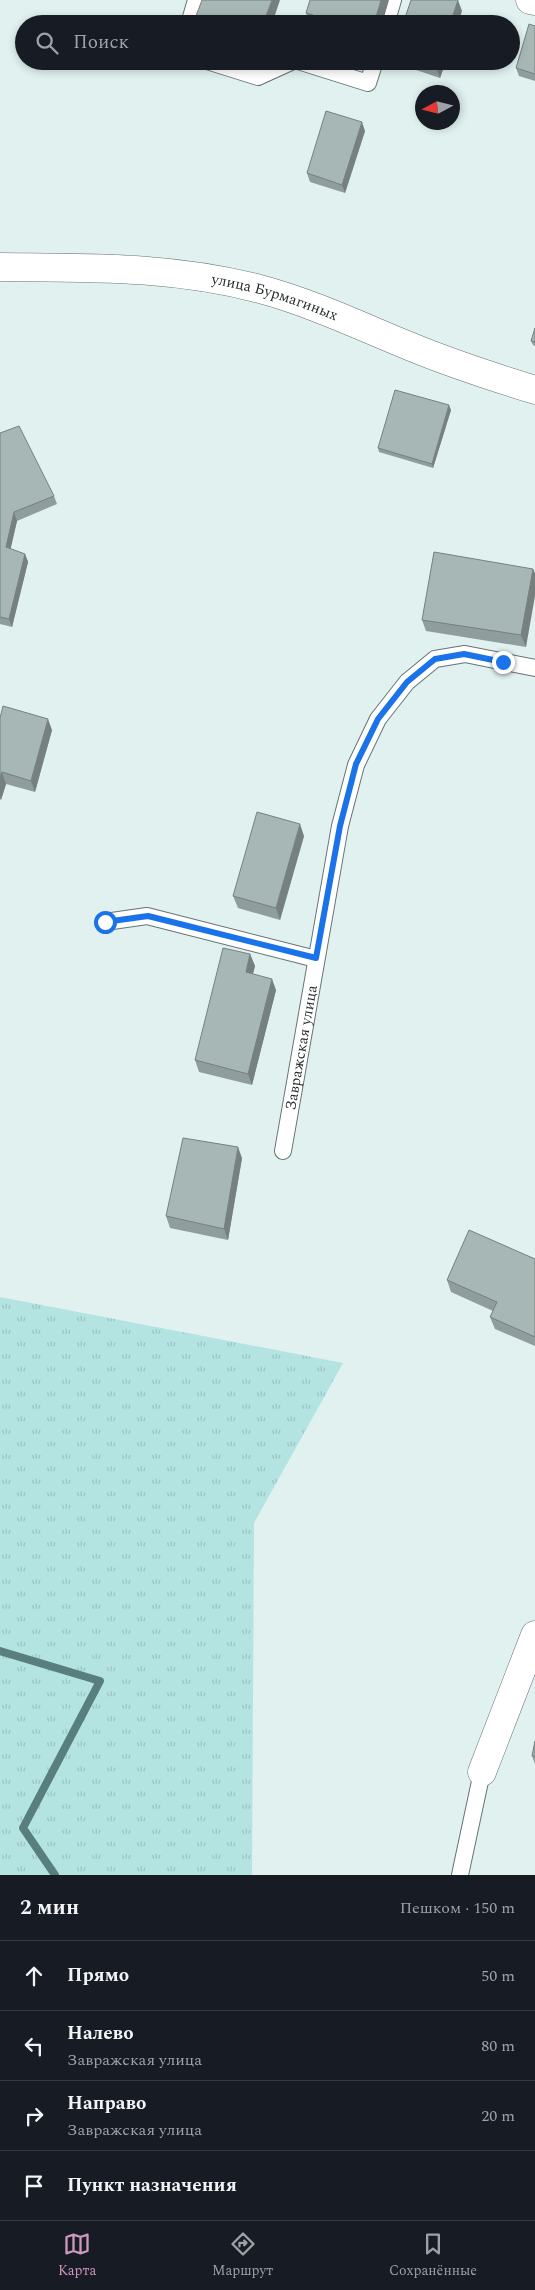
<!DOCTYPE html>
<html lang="ru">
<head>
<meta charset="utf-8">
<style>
  :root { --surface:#171b24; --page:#20242c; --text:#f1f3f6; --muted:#9ea1a6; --line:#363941; --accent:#cd97bf }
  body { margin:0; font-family:Spectral,serif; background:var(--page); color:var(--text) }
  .compass { position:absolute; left:415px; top:85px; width:45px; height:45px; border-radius:50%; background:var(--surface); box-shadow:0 2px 8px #0003; rotate:263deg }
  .stop { position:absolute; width:15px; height:15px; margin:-11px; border:4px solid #1a73e8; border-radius:50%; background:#fff }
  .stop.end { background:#1a73e8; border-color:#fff; box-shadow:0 1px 5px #0008 }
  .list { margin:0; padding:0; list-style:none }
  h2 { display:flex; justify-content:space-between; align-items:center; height:65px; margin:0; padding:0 20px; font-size:21px }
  h2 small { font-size:16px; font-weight:400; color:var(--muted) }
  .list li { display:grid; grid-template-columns:32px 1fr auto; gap:15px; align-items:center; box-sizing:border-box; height:70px; padding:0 20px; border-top:1px solid var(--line) }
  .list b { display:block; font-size:19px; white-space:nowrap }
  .list p { margin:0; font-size:16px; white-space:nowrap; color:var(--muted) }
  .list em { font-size:16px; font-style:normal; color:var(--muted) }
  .icon { flex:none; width:28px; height:28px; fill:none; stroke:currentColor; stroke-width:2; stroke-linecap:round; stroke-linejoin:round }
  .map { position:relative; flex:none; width:535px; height:1875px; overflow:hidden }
  .search { position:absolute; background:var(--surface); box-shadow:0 2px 8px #0003; left:15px; right:15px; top:15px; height:55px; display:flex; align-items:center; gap:12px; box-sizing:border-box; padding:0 18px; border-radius:28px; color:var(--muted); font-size:19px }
  .sheet { height:345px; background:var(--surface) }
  nav { display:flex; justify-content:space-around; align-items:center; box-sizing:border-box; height:70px; border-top:1px solid var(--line); background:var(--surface); font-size:14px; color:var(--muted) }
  nav a { display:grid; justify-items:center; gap:2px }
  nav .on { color:var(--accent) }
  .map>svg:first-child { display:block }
  .grass { fill:url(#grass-tufts) }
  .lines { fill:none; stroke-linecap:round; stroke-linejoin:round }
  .stream { stroke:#587f7d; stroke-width:8 }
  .lane-casing { stroke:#657473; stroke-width:18 }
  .street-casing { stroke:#657473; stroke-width:29 }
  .secondary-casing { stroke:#657473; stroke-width:29 }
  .lane { stroke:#fff; stroke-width:16 }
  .street { stroke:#fff; stroke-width:28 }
  .secondary { stroke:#fff; stroke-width:28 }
  .wall { fill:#909d9d }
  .shaded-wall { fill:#75807f }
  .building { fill:#a7b7b6; stroke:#75807f }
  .route { stroke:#1a73e8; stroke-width:6 }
  .labels { text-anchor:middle; stroke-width:4; stroke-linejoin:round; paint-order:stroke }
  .street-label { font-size:15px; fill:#262c2c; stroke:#eefefe }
</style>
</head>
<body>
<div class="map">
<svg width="535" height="1875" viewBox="0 0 535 1875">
  <defs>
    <pattern id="grass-tufts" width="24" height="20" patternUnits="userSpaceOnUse" patternTransform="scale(1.25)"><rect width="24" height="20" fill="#b3e4e2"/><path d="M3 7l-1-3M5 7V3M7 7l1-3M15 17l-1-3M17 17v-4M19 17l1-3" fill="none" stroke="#9ac4c2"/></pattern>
  </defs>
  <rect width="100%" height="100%" fill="#e0f1f0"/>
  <polygon class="grass" points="0,1297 343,1363 254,1523 252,1875 0,1875"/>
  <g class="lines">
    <polyline class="stream" points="0,1651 100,1681 23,1828 55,1875"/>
    <g class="lane-casing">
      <g id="lane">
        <polyline points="189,24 196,0"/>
        <polyline points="386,24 393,0"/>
        <polyline points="207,61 258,77 293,61"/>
        <polyline points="298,61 368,83 375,61"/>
        <polyline points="105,922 147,916 316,959"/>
        <path id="s1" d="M283,1151L340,826L356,765L378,719L407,682L435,659L465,654L535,668"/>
        <polyline points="460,1875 482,1772"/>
      </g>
    </g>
    <g class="street-casing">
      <g id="street">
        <polyline points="530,0 535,1"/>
        <polyline points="482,1772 535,1635"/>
      </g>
    </g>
    <g class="secondary-casing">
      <g id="secondary">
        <path id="s2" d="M0,267C91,268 172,266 260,289C312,303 360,326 409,346C450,363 493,377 535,390"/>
      </g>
    </g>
    <use href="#lane" class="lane"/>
    <use href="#street" class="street"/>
    <use href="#secondary" class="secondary"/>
  </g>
  <g class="wall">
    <polygon points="306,13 382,24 310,24"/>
    <polygon points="535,26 535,81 519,76 516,68"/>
    <polygon points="241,61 258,61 256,67"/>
    <polygon points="396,61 446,61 440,78 398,64"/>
    <polygon points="365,131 345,193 310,182 307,173"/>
    <polygon points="535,328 535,346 533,345 531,341"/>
    <polygon points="451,410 433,468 379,452 378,448"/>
    <polygon points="0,433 54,496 57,504 17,521 10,549 25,554 28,562 12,627 0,624"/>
    <polygon points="533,569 526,647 426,631 422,620"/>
    <polygon points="0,718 52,730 35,792 6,784 1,800 0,799"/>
    <polygon points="304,836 280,920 238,908 233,896"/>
    <polygon points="250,954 255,966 253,974 276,990 252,1085 199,1072 195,1060"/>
    <polygon points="242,1158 228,1240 170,1228 166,1216"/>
    <polygon points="535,1259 535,1346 495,1329 490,1317 493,1311 451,1292 447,1280"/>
    <polygon points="535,1741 535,1764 532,1756"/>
  </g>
  <g class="shaded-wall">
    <polygon points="272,0 280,0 272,24 263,24"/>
    <polygon points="381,0 389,0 382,24 374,24"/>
    <polygon points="458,0 462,11 458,24 450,24"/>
    <polygon points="254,61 258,61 256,67"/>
    <polygon points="438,61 446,61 440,78 436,67"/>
    <polygon points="362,122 365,131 345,193 342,185"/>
    <polygon points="449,405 451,410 433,468 432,464"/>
    <polygon points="14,512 17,521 9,556 6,547"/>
    <polygon points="25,554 28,562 12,627 9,619"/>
    <polygon points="533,569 535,573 535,596 526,647 521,635"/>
    <polygon points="48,719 52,730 35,792 31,781"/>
    <polygon points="2,772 6,784 1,800 0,796 0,778"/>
    <polygon points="300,824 304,836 280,920 276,908"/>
    <polygon points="250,954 255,966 250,984 246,972"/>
    <polygon points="272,979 276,990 252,1085 248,1074"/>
    <polygon points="238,1147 242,1158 228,1240 224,1229"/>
  </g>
  <g class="building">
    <polygon points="202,0 272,0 263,24 193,24"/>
    <polygon points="310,0 381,0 374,24 343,24 306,13"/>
    <polygon points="411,0 458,0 450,24 403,24"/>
    <polygon points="529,24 535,26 535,74 516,68"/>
    <polygon points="419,61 438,61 436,67"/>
    <polygon points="326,111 362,122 342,185 307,173"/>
    <polygon points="535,328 535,342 531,341"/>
    <polygon points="395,390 449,405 432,464 378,448"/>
    <polygon points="19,426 54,496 14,512 6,547 25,554 9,619 0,617 0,433"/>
    <polygon points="434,552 533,569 521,635 422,620"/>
    <polygon points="3,706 48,719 31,781 2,772 0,778 0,718"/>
    <polygon points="257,812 300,824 276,908 233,896"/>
    <polygon points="223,948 250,954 246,972 272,979 248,1074 195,1060"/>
    <polygon points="183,1138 238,1147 224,1229 166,1216"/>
    <polygon points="469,1230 535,1259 535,1337 490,1317 497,1302 447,1280"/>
    <polygon points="535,1741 535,1756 532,1756"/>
  </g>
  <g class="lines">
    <polyline class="route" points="105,922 148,916 316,958 340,826 356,764 378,719 407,682 435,659 464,654 503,662"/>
  </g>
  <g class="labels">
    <g class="street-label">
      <text dy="5" stroke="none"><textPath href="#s2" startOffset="278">улица Бурмагиных</textPath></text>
      <text dy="5" stroke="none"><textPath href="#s1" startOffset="105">Завражская улица</textPath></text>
    </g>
  </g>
</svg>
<svg class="compass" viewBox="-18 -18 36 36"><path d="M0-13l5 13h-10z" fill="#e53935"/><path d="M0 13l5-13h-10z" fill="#9ea1a6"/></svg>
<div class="stop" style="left:105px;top:922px"></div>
<div class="stop end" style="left:503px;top:662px"></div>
<div class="search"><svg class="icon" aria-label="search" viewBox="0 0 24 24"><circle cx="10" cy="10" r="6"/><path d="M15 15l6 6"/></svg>Поиск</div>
</div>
<section class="sheet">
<h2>2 мин<small>Пешком · 150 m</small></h2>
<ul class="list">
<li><svg class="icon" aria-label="ahead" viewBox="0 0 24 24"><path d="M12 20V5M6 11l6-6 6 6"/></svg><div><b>Прямо</b></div><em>50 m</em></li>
<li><svg class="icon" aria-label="left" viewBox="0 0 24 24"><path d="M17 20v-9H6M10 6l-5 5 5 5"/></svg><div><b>Налево</b><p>Завражская улица</p></div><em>80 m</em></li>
<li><svg class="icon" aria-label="right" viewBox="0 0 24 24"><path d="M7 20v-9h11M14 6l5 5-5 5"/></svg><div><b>Направо</b><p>Завражская улица</p></div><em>20 m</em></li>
<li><svg class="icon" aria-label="arrive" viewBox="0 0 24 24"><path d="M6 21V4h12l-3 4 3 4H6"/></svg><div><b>Пункт назначения</b></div></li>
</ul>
</section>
<nav>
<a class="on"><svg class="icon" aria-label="map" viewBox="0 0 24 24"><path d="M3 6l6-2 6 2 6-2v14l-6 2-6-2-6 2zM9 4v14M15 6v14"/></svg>Карта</a>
<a><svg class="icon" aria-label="directions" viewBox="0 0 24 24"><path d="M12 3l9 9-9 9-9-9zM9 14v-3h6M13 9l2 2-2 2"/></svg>Маршрут</a>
<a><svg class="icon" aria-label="saved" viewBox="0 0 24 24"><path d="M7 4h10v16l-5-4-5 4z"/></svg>Сохранённые</a>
</nav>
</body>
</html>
